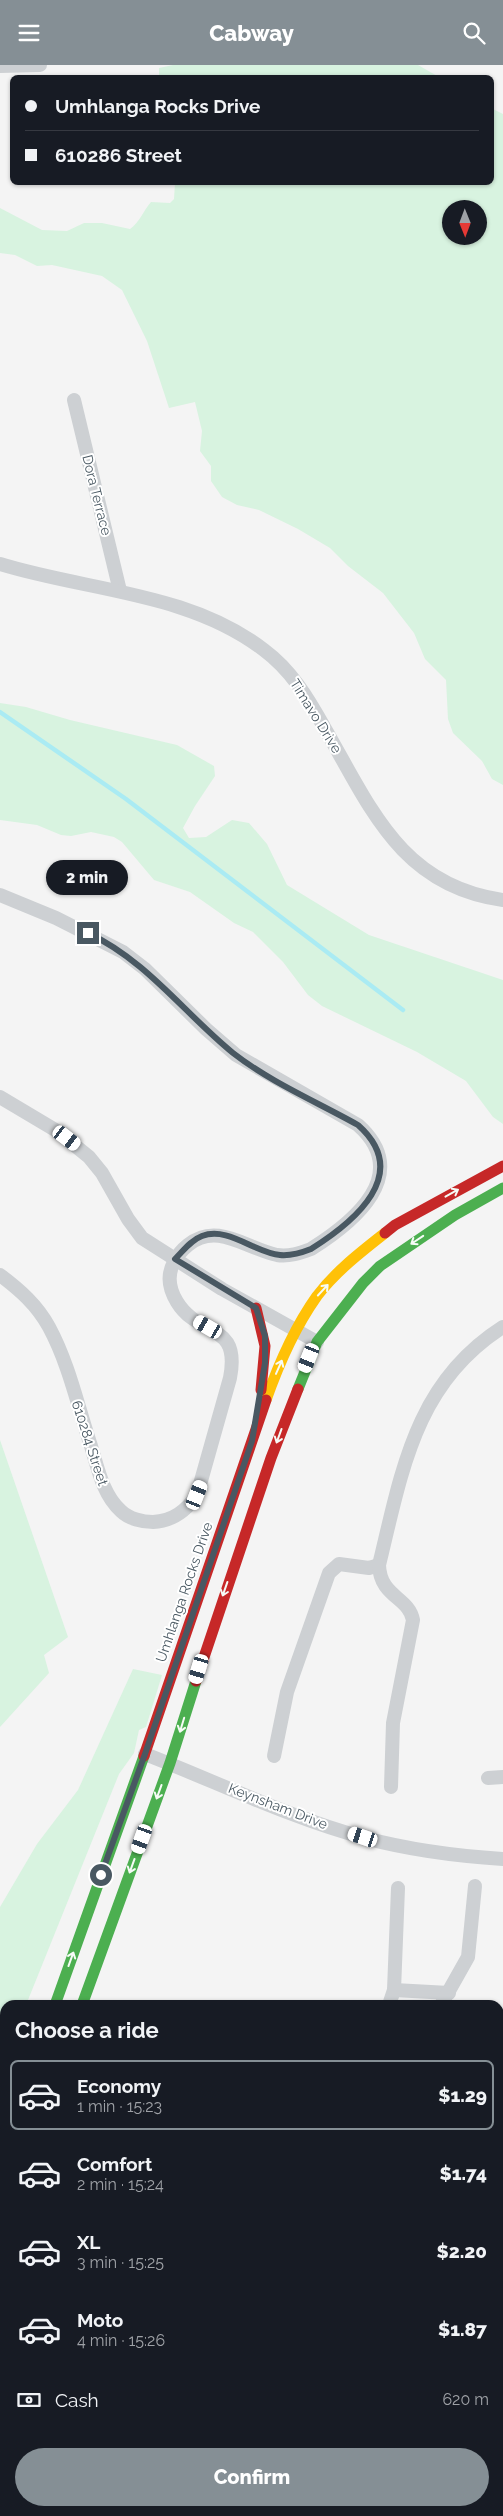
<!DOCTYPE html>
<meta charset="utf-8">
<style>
:root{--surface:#171b24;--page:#20242c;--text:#f1f3f6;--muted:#9ea1a6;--line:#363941;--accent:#858f95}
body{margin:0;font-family:Raleway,sans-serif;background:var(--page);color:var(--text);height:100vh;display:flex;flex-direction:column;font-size:19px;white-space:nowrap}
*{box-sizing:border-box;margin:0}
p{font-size:16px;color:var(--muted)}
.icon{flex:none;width:28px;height:28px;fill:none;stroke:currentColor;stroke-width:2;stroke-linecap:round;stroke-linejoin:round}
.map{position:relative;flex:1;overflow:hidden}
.panel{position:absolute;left:0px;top:1935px;width:504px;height:516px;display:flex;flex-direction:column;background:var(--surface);border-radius:15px 15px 0 0;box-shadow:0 1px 4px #0004}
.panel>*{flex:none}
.guide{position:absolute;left:10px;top:10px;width:484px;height:110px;border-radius:8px;box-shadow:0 1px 4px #0004;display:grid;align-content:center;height:110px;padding:0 15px;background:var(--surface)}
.needle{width:32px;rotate:179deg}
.controls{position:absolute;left:442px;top:135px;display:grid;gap:10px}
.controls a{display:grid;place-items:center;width:45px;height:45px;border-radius:50%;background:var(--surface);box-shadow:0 1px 4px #0004;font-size:25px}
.end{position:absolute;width:22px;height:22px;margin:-11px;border:6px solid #495862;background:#fff;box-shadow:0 0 0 2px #fff}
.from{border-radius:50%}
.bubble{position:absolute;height:35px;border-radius:18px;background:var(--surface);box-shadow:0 1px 4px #0004;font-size:16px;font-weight:800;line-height:35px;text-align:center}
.car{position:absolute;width:15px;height:30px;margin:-15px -8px;border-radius:6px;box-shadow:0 0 4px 1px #0007;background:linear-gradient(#fff 24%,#345 0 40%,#fff 0 76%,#345 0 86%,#fff 0)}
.guide b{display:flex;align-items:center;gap:18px;height:48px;font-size:19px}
.guide b+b{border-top:1px solid var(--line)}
.guide i{width:12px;height:12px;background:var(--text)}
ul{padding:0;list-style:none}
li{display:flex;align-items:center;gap:15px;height:70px;margin:0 10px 8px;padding:0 5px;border:2px solid transparent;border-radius:8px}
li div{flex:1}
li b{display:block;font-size:19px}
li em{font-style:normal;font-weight:800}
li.on{border-color:var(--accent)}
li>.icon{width:45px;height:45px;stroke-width:1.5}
h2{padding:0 15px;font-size:22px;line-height:60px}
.pay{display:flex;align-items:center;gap:12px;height:55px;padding:0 15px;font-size:19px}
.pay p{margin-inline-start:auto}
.button{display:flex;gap:10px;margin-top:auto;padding:10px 15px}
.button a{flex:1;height:58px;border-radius:30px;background:var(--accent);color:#fff;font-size:20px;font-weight:800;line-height:58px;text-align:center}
header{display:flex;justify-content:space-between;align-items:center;height:65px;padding:0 15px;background:var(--accent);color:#fff;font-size:22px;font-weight:800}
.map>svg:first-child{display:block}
.green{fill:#d8f3e0;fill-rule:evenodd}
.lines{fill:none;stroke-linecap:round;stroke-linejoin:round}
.stream{stroke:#aaebf3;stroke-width:4.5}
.street{stroke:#cdd0d3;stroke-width:14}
.fast{stroke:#4caf50;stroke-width:11}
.slow{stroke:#ffc107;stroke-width:11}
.jam{stroke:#c62828;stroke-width:11}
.oneway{stroke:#f6fbf6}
.route{stroke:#495862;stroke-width:6}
.labels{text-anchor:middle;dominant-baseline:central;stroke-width:4;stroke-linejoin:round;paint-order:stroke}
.street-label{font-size:14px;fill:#495862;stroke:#fff}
</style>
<header><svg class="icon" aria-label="menu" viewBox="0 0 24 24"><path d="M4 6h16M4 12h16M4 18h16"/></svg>Cabway<svg class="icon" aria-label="search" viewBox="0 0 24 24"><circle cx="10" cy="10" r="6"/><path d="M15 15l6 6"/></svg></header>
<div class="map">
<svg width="503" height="2451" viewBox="0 0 503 2451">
<rect width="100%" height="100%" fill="#f4f4f4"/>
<g class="green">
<path d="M173,0H418L439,12H159V3Z"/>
<path d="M491,43L503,49V720L492,714L482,696L453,668L448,654L446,615L425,594L414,568L383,528L348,501L330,483L298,464L259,445L237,440L222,432L211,416V401L200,386L202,366L195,337L169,343L147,276L122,225L102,211L52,200L37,201L15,190L0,188V143L42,165L67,166L84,158H102L130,164C140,157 143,146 151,137L170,138L174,134L175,118H491ZM451,144H479V171H451Z"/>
<path d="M0,638L26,642L70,655L177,680L214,701L215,711L195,741L183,763L189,773L206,772L232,755L249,758L267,779L287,820L369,870L503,915V1059L493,1052L466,1016L417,987L322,941L308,930L283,897L253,867L234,858L190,827L154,815L122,777L114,772L91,767L71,771L61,770L37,760L0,755Z"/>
<path d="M0,1375L68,1572L44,1590L49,1608L0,1662Z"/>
<path d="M133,1604L162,1610L146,1662L139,1665L134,1688L119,1709L26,1940H5V1962L0,1958V1842L37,1779L78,1725Z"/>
</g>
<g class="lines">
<path class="stream" d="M0,647L126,734L403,945"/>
<g class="street">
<path d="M0,1L40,0"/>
<path d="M74,335L120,526"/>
<path d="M0,499C87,526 189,527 264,585C291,605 308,633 324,662C370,741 400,821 503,835"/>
<path d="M0,830L56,853L123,887L145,904L206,964L236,990L358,1060C413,1109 354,1157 311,1184C300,1188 289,1192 277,1190C247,1184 217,1156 188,1180C183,1184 177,1191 174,1197C167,1210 169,1224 177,1237C199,1273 241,1256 230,1313L197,1430C186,1446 173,1456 153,1457C143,1457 129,1454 121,1446C103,1430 98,1404 91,1381C78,1342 69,1299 49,1262C37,1240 20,1225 0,1210"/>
<path d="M0,1032L57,1066L89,1092L102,1108L128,1154L142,1173L222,1224L317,1277"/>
<path d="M145,1689C217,1717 290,1753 365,1773C410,1785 456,1791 503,1794"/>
<path d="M274,1691L287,1627L329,1508L339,1499L369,1503L379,1500"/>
<path d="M488,1713L503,1712"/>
<path d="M391,1722L393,1658L413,1555C409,1532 380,1532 379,1500C402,1406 415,1318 503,1262"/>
<path d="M394,1925L449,1928"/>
<path d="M389,1940L394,1925L398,1823"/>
<path d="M441,1940L468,1892L475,1821"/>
<path d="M499,2073L503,2076"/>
<path d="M499,2124L503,2116"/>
<path d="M499,2229L503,2222"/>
<path d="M239,2446V2451"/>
<path d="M473,2446V2451"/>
<path d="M349,2451V2446"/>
</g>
<g class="fast">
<path d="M298,1324L317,1277L363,1218L380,1201L455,1150L503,1123"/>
<path d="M55,1940L144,1691"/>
<path d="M82,1940L170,1698L196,1616"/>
</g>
<path class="slow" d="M266,1335C279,1298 295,1262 317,1231C336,1206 361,1187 385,1168"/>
<g class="jam">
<path d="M385,1168L395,1160L503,1101"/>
<path d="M256,1243L265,1281L261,1325"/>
<path d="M196,1616L271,1393L298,1324"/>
<path d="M144,1691L266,1335"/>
<path d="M0,2064L5,2054"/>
<path d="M0,2117L5,2110"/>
</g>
</g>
<defs><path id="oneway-shaft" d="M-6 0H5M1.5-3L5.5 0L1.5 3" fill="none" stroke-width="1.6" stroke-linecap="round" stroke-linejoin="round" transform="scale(1.25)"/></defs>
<g class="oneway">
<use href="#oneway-shaft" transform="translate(452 1128) rotate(-29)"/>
<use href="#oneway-shaft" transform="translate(417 1175) rotate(146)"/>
<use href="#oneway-shaft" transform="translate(323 1225) rotate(-47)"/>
<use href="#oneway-shaft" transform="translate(279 1302) rotate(-66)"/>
<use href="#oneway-shaft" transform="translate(279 1371) rotate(110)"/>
<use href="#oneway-shaft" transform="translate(225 1524) rotate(109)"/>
<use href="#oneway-shaft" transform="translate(182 1660) rotate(107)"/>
<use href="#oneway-shaft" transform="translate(159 1727) rotate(110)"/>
<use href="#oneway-shaft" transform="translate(132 1801) rotate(110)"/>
<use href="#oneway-shaft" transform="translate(71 1894) rotate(-70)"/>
</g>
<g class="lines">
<path class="route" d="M88,868C147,896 183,947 233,988C270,1017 317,1037 358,1060C413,1109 354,1157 311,1184C301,1188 291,1191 280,1190C255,1188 228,1161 202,1171C191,1175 183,1186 175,1194L256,1243L265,1271V1298L252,1376L145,1689L101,1810"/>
</g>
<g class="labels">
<g class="street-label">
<text transform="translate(97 430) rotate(76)">Dora Terrace</text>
<text transform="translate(316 651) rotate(58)">Timavo Drive</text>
<text transform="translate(90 1378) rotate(72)">610284 Street</text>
<text transform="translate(184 1527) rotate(-71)">Umhlanga Rocks Drive</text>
<text transform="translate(278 1741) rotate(21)">Keynsham Drive</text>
</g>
</g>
</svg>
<div class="controls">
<a><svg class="needle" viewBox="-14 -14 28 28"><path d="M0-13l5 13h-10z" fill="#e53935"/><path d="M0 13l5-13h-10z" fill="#9ea1a6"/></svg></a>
</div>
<i class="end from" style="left:101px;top:1810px"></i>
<i class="end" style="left:88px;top:868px"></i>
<div class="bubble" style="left:46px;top:795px;width:82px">2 min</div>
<i class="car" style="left:67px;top:1073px;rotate:127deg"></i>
<i class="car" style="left:208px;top:1262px;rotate:300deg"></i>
<i class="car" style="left:309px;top:1293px;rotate:202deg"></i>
<i class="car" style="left:197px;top:1430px;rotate:22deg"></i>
<i class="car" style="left:199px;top:1604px;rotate:197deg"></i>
<i class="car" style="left:363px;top:1772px;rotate:288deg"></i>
<i class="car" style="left:142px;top:1774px;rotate:200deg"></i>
<div class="guide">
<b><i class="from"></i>Umhlanga Rocks Drive</b>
<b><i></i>610286 Street</b>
</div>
<section class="panel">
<h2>Choose a ride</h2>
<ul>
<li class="on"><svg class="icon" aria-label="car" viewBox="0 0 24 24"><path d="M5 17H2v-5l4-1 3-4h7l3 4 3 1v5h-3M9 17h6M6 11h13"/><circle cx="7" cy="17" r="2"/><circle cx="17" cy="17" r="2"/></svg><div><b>Economy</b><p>1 min · 15:23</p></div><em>$1.29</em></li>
<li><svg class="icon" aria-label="car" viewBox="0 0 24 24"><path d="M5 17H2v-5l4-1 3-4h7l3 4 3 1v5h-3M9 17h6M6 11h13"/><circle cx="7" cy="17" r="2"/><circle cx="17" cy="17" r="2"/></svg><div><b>Comfort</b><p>2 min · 15:24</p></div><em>$1.74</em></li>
<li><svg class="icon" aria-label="car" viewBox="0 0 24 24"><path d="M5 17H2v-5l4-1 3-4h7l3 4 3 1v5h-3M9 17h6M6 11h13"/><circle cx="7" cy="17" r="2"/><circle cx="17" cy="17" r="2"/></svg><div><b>XL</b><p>3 min · 15:25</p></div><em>$2.20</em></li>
<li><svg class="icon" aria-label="car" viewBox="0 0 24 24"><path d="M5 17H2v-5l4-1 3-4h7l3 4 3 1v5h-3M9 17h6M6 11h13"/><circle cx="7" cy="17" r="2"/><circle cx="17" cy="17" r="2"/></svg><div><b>Moto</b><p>4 min · 15:26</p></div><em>$1.87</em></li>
</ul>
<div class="pay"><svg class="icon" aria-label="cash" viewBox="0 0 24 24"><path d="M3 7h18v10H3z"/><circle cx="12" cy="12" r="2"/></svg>Cash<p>620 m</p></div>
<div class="button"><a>Confirm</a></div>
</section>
</div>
